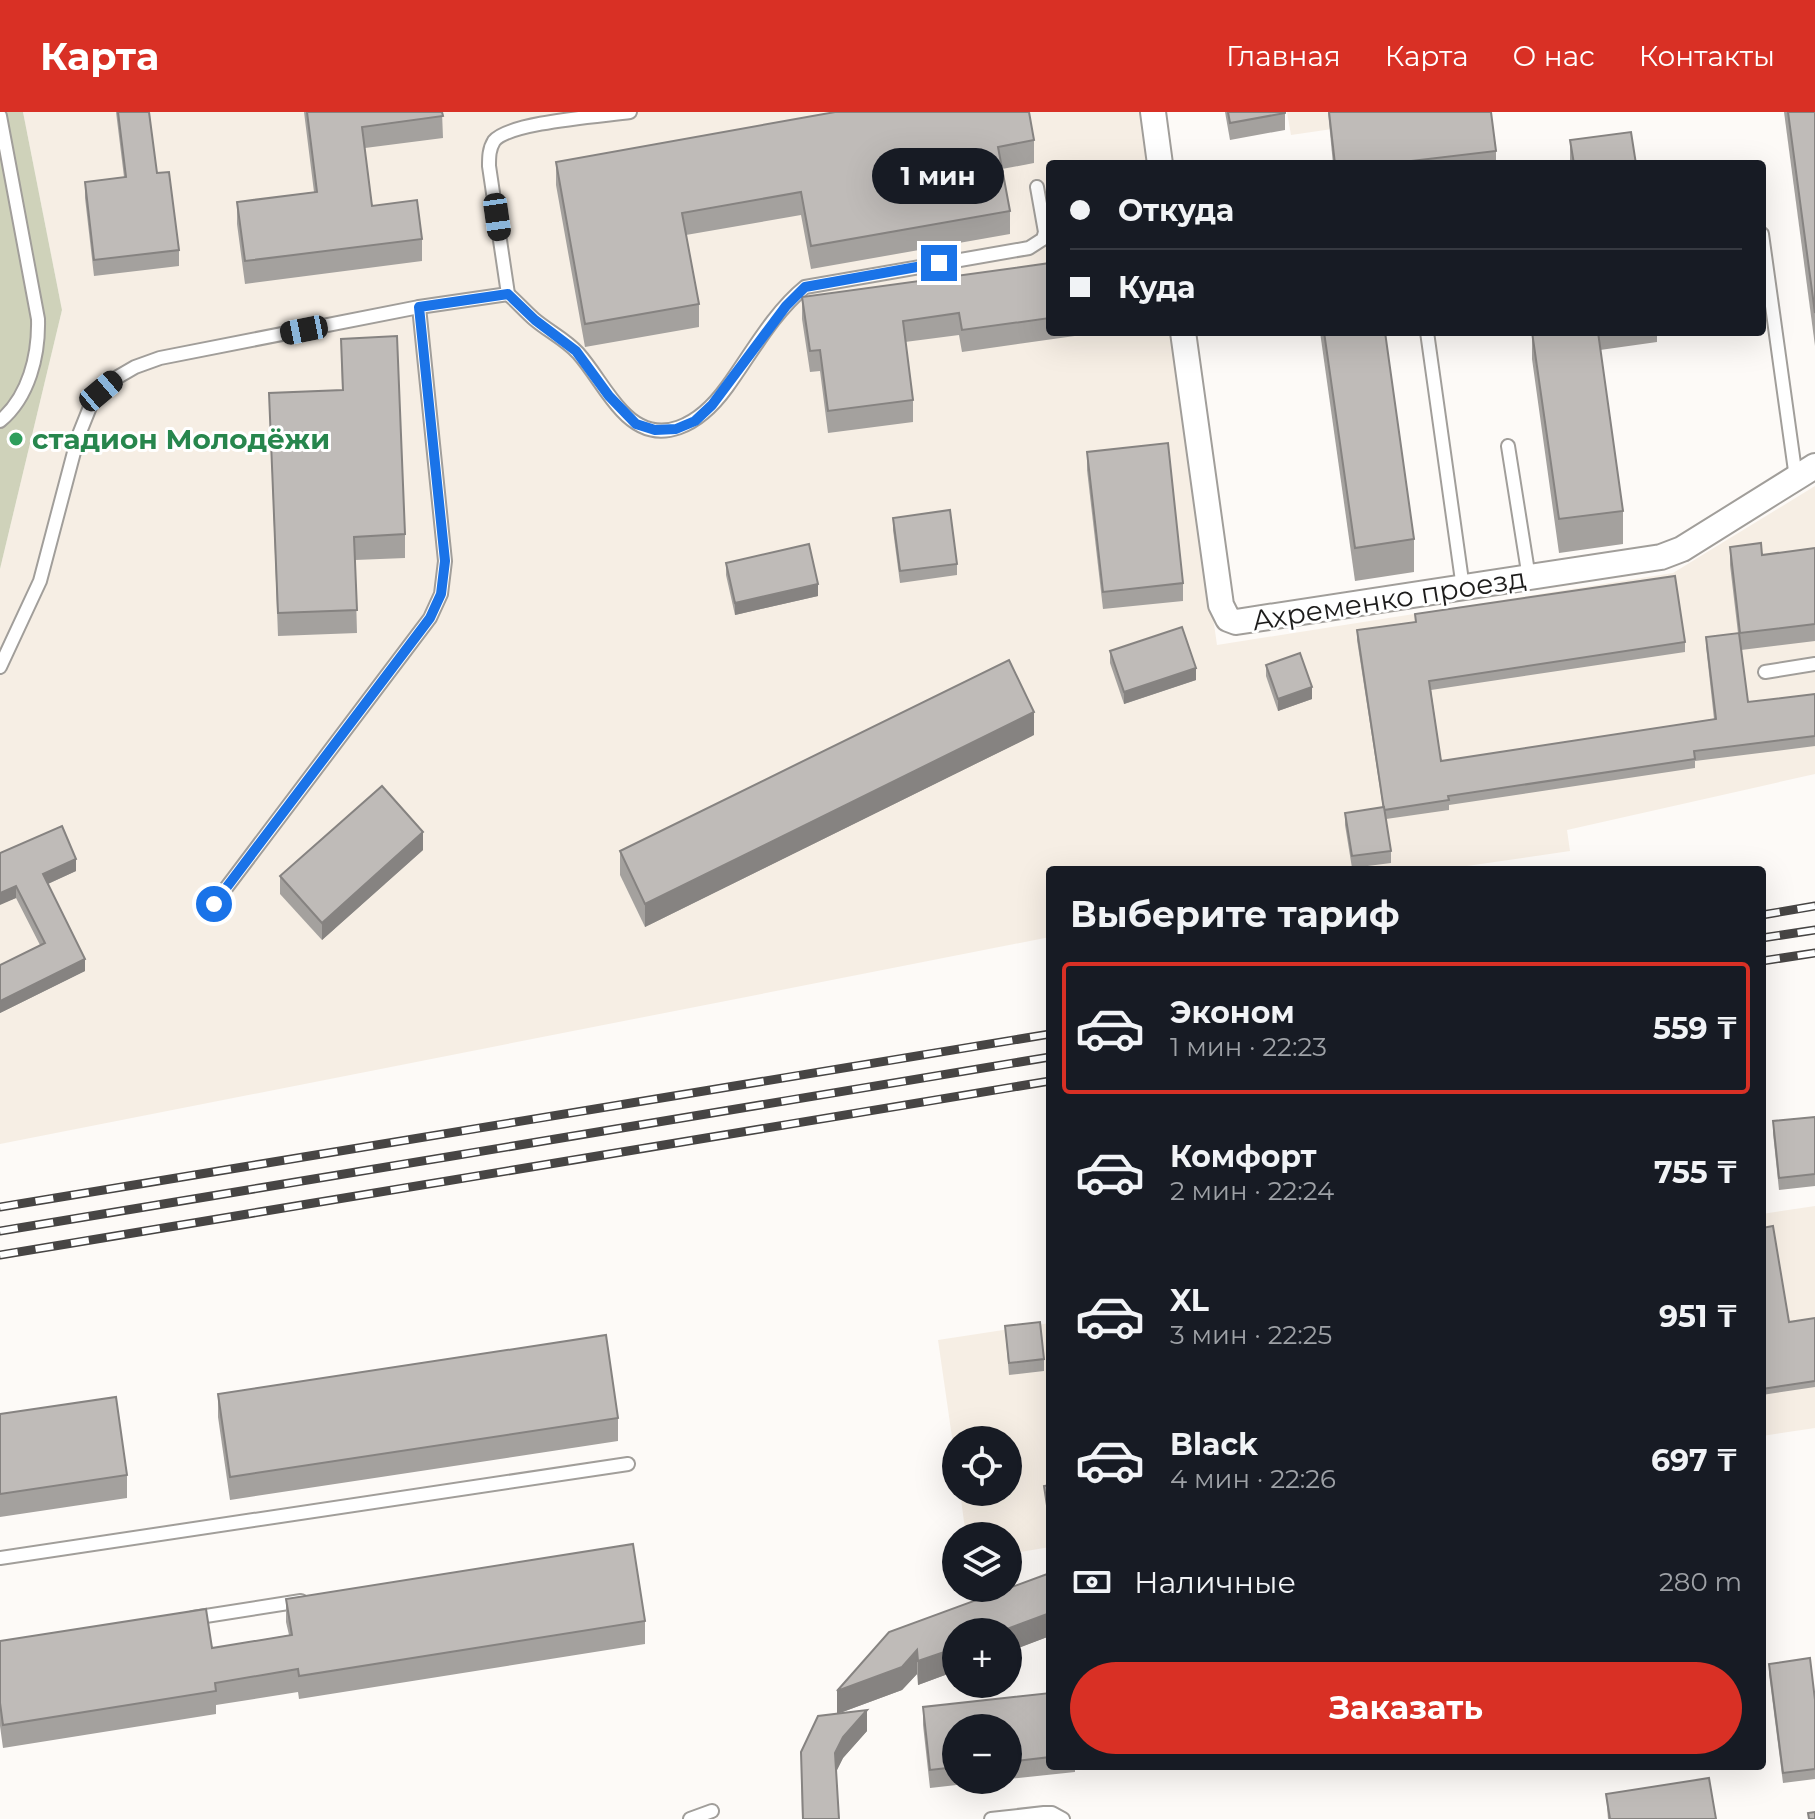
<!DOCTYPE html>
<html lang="ru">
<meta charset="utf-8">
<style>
:root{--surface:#171b24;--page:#20242c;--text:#f1f3f6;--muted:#9ea1a6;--line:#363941;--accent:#d93025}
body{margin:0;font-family:Montserrat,sans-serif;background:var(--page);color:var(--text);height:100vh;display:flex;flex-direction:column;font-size:30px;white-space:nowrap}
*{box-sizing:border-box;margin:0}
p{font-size:26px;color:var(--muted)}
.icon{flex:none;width:44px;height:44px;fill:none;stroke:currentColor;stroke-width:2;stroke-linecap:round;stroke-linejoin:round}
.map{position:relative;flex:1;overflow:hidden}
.side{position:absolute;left:1046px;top:754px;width:720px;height:904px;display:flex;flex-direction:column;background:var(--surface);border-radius:8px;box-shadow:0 8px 32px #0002}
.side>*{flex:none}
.guide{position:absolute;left:1046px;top:48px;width:720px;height:176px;border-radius:8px;box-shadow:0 8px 32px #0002;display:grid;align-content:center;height:176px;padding:0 24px;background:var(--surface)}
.fabs{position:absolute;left:942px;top:1314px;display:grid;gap:16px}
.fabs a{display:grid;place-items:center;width:80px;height:80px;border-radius:50%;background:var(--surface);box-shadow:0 8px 32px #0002;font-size:40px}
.end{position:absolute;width:36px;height:36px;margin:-18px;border:10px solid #1a73e8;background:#fff;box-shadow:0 0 0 4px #fff}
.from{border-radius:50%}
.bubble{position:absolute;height:56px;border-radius:28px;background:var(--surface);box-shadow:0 8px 32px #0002;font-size:26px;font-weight:700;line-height:56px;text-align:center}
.car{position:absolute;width:24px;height:48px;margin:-24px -12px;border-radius:10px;box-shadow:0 0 6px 2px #0007;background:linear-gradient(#222 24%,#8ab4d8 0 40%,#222 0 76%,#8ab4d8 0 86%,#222 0)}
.guide b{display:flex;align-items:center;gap:28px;height:76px;font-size:30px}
.guide b+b{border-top:2px solid var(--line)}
.guide i{width:20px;height:20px;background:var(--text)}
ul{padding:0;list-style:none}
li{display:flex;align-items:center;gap:24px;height:132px;margin:0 16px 12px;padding:0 8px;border:4px solid transparent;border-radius:8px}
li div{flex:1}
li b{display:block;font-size:30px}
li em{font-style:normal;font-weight:700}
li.on{border-color:var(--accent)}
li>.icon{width:72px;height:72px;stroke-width:1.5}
h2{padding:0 24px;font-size:36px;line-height:96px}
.pay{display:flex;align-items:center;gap:20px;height:88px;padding:0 24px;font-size:30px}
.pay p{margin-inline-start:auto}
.cta{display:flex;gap:16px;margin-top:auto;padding:16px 24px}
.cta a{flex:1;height:92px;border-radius:48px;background:var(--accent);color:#fff;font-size:32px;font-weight:700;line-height:92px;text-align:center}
header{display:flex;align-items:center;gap:48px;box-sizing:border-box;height:112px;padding:0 40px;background:var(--accent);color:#fff}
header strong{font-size:38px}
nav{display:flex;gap:44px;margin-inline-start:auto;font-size:28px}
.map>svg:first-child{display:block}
.built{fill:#f6eee4}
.green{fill:#cfd2ba}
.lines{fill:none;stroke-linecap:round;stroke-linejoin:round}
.service-casing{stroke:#a19e9a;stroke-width:16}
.minor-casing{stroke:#a19e9a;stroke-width:28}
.service{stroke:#fff;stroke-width:12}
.minor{stroke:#fff;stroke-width:24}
.rail-casing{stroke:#474544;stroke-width:9}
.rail{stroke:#fff;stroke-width:6;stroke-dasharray:18;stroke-linecap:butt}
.wall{fill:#a4a19e}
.shaded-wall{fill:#868381}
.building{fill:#bfbbb8;stroke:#868381;stroke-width:2}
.route{stroke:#1a73e8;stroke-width:10}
.leisure-dot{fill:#2e9e5b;stroke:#fff;stroke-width:3}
.labels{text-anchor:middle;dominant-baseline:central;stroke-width:6;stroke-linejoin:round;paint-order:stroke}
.leisure-label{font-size:28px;font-weight:bold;fill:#27864d;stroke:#fff;text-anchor:start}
.street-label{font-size:28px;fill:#1d1c1b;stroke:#fff}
</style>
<header>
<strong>Карта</strong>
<nav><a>Главная</a><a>Карта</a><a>О нас</a><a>Контакты</a></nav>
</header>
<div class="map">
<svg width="1815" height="1707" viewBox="0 0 1815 1707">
<rect width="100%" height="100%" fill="#fdfaf7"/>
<g class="built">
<path d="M23,0H1142L1150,52H1050V220H1173L1217,533L1673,461L1815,374V662L1567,718L1570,739L1439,758H1050V825L0,1032V457L62,198Z"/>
<path d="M1287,0H1449L1291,23Z"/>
<path d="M1815,1094V1316L1762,1324V1102Z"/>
<path d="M1050,1211V1435L1008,1442V1424H966L960,1380H1008V1328H956V1353L938,1228Z"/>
</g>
<path class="green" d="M0,0H23L62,198L0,457Z"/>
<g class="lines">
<g class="service-casing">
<g id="service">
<path d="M0,4L38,207C39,243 29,285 0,309"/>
<path d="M1762,122L1796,366"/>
<path d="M508,182C517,190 525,199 534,207C548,219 565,227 578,241C594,259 605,281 622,299C659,339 701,311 727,275C751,242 773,201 805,175L1029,136L1043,127L1045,120L1037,75"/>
<path d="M1427,220L1463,476"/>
<path d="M1508,334L1529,466"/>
<path d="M0,555L40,469L78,325L90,295L101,279L116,266L135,255L160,246L419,195L508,182L489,54C489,45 489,37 494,29C509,10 603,4 630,0"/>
<path d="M1765,560L1815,552"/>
<path d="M214,792L430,506L441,482L445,449L419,195"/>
<path d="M0,1446L628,1352"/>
<path d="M193,1506L301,1489"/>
<path d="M690,1707L712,1699"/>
<path d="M991,1707L1044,1701H1052L1063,1707"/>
</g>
</g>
<g class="minor-casing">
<g id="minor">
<path d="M1153,0L1160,52"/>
<path d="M1183,220L1221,493L1228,507L1236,510L1661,445L1682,437L1815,354"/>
</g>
</g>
<use href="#service" class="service"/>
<use href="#minor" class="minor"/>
<g class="rail-casing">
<g id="rail">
<path d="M1762,803L1815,794"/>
<path d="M1762,826L1815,818"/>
<path d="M1762,849L1815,841"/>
<path d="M0,1095L1050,922"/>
<path d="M0,1119L1050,945"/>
<path d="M0,1143L1050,969"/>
</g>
</g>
<use href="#rail" class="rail"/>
</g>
<g class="wall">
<path d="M116,0H149L157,61L179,138V154L94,164L85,86V70L124,65Z"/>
<path d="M304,0H442L443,26L365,36L372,94L422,127V149L245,172L237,112V90L314,80Z"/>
<path d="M1225,0H1285V18L1230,28Z"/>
<path d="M1328,0H1491L1496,39V52H1333Z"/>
<path d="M1784,0H1815V234Z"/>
<path d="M1034,28V51L1002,57L1010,99V122L811,157L801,103L686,123L699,192V215L585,235L556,73V50Z"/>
<path d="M1570,28L1636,52H1570Z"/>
<path d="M1050,151V220H1103L962,240L959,223L905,230L913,288V310L828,321L820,259L810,260L802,207V185Z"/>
<path d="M1320,220H1385L1414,427V460L1355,469Z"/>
<path d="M1532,220H1657V230L1600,238L1623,399V432L1559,441L1532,247Z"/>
<path d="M341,227L405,422V446L355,448L357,521L278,524L269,281L342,278Z"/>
<path d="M1087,340L1183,471V489L1103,497L1087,358Z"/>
<path d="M893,406L957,452V463L900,471L893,418Z"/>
<path d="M1730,435L1762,443L1815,436V529L1741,538L1748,590L1815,582V634L1695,649V656L1449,693V698L1386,707L1391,739V751L1352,756L1345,713V701L1383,696L1357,528V518L1415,510V502L1685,530V540L1431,578L1441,649L1714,607L1706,534V525L1738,521L1730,453Z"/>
<path d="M726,451L818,484L735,503L726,463Z"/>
<path d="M1110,539L1196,568L1124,592L1110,551Z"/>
<path d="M1266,553L1312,587L1278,599L1266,564Z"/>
<path d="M1034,623L645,815L620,763V739Z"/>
<path d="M423,738L322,828L280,782V764Z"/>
<path d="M0,741L76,759L48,772L85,859L0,901V853L40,833L16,786L0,792Z"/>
<path d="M1815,1005V1074L1779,1078L1773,1021V1009Z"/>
<path d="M1762,1116L1789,1210L1815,1206V1275L1762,1283Z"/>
<path d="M1005,1214L1044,1247V1259L1009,1263Z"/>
<path d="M218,1282L618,1306V1329L230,1388L218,1305Z"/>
<path d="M0,1302L127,1363V1386L0,1405Z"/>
<path d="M1050,1461V1524L918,1573L917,1562L902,1578L840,1601L867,1619L843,1646L836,1660L839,1707H802L801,1640L837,1601V1579Z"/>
<path d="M286,1487L645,1509V1532L299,1587L298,1580L216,1593V1602L3,1636L0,1614V1529L212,1536L289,1523L286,1510Z"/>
<path d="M1769,1552L1815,1588V1667L1783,1671L1769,1562Z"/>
<path d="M1050,1581V1654H1075V1660L1008,1667V1616H956V1668H1001L930,1676L923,1613V1595Z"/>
<path d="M1606,1682L1716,1707H1608Z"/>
</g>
<g class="shaded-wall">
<path d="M818,472V484L735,503V491Z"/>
<path d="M1196,556V568L1124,592V580Z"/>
<path d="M1312,575V587L1278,599V587Z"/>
<path d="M1034,600V623L645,815V792Z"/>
<path d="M423,720V738L322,828V811Z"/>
<path d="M76,747V759L43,774V762Z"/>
<path d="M16,774V786L0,793V781Z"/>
<path d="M85,847V859L0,901V889Z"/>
<path d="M1050,1501V1524L1008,1540V1520H999Z"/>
<path d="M956,1536V1559L918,1573V1549Z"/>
<path d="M917,1538V1562L902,1578L837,1602V1579Z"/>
<path d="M867,1598V1619L843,1646L835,1662V1641L843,1625Z"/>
</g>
<g class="building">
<path d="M118,0H149L157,61L169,60L179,138L94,148L85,70L126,65Z"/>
<path d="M307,0H442L443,4L362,15L372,94L417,88L422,127L245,149L237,90L317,80Z"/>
<path d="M835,0H1029L1034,28L998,35L1010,99L811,134L801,80L682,101L699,192L585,212L556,50Z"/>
<path d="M1228,0H1285V1L1230,11Z"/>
<path d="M1329,0H1491L1496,39L1386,52H1335Z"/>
<path d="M1788,0H1815V201Z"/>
<path d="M1631,20L1636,52H1574L1570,28Z"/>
<path d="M1050,151V206L962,218L959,201L903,209L913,288L828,299L820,238L810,239L802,185Z"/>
<path d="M1324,220H1385L1414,427L1355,436Z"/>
<path d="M1532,220H1598L1623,399L1559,407Z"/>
<path d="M397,224L405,422L354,425L357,498L278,501L269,281L343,278L341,227Z"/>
<path d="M1168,331L1183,471L1103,480L1087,340Z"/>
<path d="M950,398L957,452L900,459L893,406Z"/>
<path d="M1761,431L1762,443L1815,436V512L1740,521L1730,435Z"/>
<path d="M809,432L818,472L735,491L726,451Z"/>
<path d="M1675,464L1685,530L1429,569L1441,649L1716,607L1706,525L1739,521L1748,590L1815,582V624L1694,639L1695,647L1448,684L1449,688L1384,698L1357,518L1416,510L1415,502Z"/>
<path d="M1182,515L1196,556L1124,580L1110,539Z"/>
<path d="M1300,541L1312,575L1278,587L1266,553Z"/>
<path d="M1009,548L1034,600L645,792L620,739Z"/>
<path d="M382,674L423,720L322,811L280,764Z"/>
<path d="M1384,695L1391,739L1352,744L1345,701Z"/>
<path d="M62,714L76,747L43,762L85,847L0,889V853L45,831L16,774L0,781V741Z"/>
<path d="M1815,1005V1062L1779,1066L1773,1009Z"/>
<path d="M1773,1114L1789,1210L1815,1206V1269L1762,1277V1116Z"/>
<path d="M1040,1210L1044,1247L1009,1251L1005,1214Z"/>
<path d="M606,1223L618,1306L230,1365L218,1282Z"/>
<path d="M116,1285L127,1363L0,1382V1302Z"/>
<path d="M1050,1373V1413L1044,1374Z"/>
<path d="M633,1432L645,1509L299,1564L298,1557L215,1571L216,1579L3,1613L0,1591V1529L206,1497L212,1536L292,1523L286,1487Z"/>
<path d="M1050,1461V1501L999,1520H956V1536L918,1549L917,1538L902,1555L837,1579L889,1520Z"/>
<path d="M1810,1546L1815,1588V1657L1783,1661L1769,1552Z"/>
<path d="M1050,1581V1645L1008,1650V1616H956V1655L930,1658L923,1595Z"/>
<path d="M867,1598L843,1625L835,1641L839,1707H803L801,1640L818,1604Z"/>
<path d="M1709,1666L1716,1707H1610L1606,1682Z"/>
<path d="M1815,1700V1707H1809L1808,1701Z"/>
</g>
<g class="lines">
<path class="route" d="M214,792L430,506L441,482L445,449L419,195L508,182L535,208L576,239L609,284L636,312L655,318L676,317L695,309L712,293L786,194L805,175L939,151"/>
</g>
<circle class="leisure-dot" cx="16" cy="327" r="8"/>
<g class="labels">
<g class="leisure-label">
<text x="32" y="327">стадион Молодёжи</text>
</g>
<g class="street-label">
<text transform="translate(1389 487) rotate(-9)">Ахременко проезд</text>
</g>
</g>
</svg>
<div class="fabs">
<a><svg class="icon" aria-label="locate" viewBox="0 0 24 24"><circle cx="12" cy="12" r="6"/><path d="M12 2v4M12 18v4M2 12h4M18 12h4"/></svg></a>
<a><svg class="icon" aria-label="layers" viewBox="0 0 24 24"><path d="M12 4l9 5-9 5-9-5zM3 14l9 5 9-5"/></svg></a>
<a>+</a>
<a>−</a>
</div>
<i class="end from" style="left:214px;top:792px"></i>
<i class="end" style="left:939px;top:151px"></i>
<div class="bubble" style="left:872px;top:36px;width:132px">1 мин</div>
<i class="car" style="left:497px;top:105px;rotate:172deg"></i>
<i class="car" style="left:304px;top:218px;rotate:259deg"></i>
<i class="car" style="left:101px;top:279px;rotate:50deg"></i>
<div class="guide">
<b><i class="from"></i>Откуда</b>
<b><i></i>Куда</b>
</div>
<section class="side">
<h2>Выберите тариф</h2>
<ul>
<li class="on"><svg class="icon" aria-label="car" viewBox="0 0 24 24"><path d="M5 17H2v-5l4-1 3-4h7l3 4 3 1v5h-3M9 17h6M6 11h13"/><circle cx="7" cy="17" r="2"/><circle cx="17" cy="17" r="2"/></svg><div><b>Эконом</b><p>1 мин · 22:23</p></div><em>559 ₸</em></li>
<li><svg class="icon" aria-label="car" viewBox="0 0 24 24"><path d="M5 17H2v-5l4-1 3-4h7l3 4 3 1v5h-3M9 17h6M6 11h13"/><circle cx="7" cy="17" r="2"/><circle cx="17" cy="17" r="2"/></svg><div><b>Комфорт</b><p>2 мин · 22:24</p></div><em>755 ₸</em></li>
<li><svg class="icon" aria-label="car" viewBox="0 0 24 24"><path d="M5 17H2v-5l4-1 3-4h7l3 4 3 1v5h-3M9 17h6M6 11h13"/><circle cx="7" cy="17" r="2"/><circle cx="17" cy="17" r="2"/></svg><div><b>XL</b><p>3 мин · 22:25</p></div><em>951 ₸</em></li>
<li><svg class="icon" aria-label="car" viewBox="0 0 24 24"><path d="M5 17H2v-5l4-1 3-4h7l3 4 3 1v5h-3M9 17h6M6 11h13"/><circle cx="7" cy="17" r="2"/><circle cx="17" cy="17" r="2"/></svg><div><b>Black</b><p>4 мин · 22:26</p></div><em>697 ₸</em></li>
</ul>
<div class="pay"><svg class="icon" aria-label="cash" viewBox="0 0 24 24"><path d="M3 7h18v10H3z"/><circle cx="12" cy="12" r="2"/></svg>Наличные<p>280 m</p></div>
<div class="cta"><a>Заказать</a></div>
</section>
</div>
